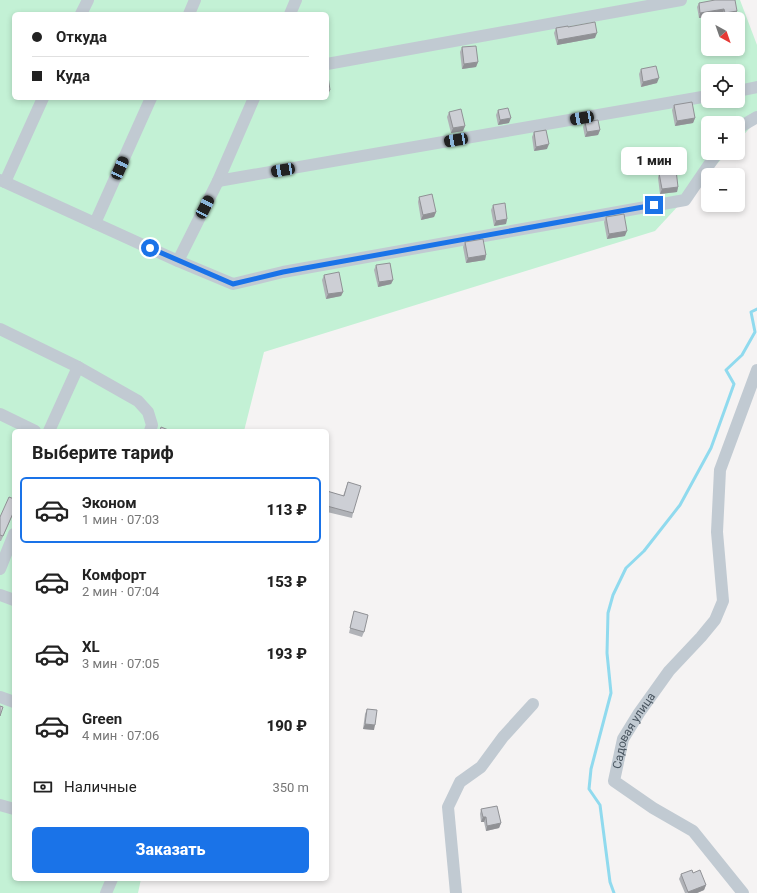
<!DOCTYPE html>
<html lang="ru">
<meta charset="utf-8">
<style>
:root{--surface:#fff;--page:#f6f6f6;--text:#222;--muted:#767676;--line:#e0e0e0;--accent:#1a73e8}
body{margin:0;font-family:Roboto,sans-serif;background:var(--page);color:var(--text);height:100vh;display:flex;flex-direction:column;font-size:15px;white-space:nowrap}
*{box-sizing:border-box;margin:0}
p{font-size:13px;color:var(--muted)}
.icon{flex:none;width:22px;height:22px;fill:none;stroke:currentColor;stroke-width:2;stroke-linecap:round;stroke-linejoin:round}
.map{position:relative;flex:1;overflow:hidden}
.drawer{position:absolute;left:12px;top:429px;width:317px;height:452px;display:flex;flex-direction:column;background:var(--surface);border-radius:6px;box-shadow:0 2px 6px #0003}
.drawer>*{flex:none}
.top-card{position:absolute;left:12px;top:12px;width:317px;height:88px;border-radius:6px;box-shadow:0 2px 6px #0003;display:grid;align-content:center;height:88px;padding:0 20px;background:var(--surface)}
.needle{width:26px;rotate:140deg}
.buttons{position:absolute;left:701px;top:12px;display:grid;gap:8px}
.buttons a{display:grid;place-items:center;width:44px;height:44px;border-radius:6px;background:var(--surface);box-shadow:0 2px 6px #0003;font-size:20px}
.end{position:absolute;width:18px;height:18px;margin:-9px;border:5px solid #1a73e8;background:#fff;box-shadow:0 0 0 2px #fff}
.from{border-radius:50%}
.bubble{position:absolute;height:28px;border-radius:6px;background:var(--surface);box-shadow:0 2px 6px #0003;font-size:13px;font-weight:800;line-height:28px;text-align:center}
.car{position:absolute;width:12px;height:24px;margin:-12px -6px;border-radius:5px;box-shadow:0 0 3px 1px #0007;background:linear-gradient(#222 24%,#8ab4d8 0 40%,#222 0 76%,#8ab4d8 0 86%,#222 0)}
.top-card b{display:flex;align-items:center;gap:14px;height:38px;font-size:15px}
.top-card b+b{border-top:1px solid var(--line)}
.top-card i{width:10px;height:10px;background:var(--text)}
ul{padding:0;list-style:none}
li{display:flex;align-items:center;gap:12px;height:66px;margin:0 8px 6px;padding:0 12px;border:2px solid transparent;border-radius:6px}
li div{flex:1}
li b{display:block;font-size:15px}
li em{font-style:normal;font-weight:800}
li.current{border-color:var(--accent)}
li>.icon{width:36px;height:36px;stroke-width:1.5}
h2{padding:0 20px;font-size:18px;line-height:48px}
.pay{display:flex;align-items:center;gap:10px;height:44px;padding:0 20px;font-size:15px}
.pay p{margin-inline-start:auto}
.cta{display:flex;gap:8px;margin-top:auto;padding:8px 20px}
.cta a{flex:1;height:46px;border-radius:6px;background:var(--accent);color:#fff;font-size:16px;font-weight:800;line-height:46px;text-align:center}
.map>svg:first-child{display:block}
.green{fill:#c3f1d5;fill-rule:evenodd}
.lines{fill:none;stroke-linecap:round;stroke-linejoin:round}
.stream{stroke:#90daee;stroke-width:3}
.street{stroke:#c1cad2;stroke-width:12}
.wall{fill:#b0b2b7}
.shaded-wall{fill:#909195}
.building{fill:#cdcfd5;stroke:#909195}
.route{stroke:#1a73e8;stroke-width:5}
.labels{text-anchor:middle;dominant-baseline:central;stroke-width:3;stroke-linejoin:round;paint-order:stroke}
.street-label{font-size:12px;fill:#4a5661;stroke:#fff}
</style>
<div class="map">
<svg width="757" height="893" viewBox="0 0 757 893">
<rect width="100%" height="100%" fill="#f5f3f3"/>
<path class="green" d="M0,0H740L757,45V120L738,141V123H708V153H727L655,231L264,352L244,431H14V879H141L138,893H0ZM14,14H327V98H14ZM708,19H738V49H708ZM708,71H738V101H708Z"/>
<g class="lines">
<path class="stream" d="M614,893L610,882L600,805L589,789L591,769L611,693L607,653L608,613L613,595L626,568L644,551L680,505L711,448L734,384L726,370L742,355L755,332L751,312L757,309"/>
<g class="street">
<path d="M81,14L88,0"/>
<path d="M189,14L195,0"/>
<path d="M290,14L296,0"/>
<path d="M327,64L681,0"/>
<path d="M738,91L757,87"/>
<path d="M254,98L218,181L708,96"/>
<path d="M738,128L757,117"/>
<path d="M0,180L178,261L233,284L283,272L685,200L717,153"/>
<path d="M5,182L43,98"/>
<path d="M95,223L151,98"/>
<path d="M178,261L218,181"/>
<path d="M0,329L78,367L138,401L148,412L152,425L150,431"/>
<path d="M0,414L35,431"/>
<path d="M49,431L78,367"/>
<path d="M0,569L14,534"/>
<path d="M0,595L14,600"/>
<path d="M0,697L14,702"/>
<path d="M0,805L14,809"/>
<path d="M106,893L112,879"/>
<path d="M456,893L448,807L460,782L481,767L503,737L533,704"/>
<path id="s1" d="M743,893L693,831L653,808L614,781L623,739L639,713L669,671L701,637L715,620L723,601L717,532L720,470L757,370"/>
</g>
</g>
<g class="wall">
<path d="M699,3L737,11L735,16L723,18V14L699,18L697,7Z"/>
<path d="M568,27L595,38L557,45L554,33L556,28Z"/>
<path d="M462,47L478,62L476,67L462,69L460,52Z"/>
<path d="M641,69L657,83L641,87L639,74Z"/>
<path d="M674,105L695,118L693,123L675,126L672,110Z"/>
<path d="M498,110L509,123L498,125L496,115Z"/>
<path d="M449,112L465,126L463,131L451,133L447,117Z"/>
<path d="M585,122L600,130L598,135L585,137L583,127Z"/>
<path d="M534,132L547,149L534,151L532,137Z"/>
<path d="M659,173L678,187L677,192L660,194L658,178Z"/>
<path d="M419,197L436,212L434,217L421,220L418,202Z"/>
<path d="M493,205L507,219L506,224L494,226L491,210Z"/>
<path d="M606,217L625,236L607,239L604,222Z"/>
<path d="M465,242L486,255L485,260L466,263L463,247Z"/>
<path d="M376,265L393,280L391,284L378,287L374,270Z"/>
<path d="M324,275L343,292L341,296L326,299L322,280Z"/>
<path d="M348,482L353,513L352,518L327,512V491L343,496Z"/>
<path d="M14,499V512L1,541H0V517Z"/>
<path d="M354,611L364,632L362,637L349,633Z"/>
<path d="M367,709L374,730L363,729L365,714Z"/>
<path d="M481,809L501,823L499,828L486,831L484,822H481L480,814Z"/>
<path d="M693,873L706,885L704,890L697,893H685L679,879L681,874Z"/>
</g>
<g class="shaded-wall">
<path d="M724,9L723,14L699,18L700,13Z"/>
<path d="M737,11L735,16L723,18L725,13Z"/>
<path d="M597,33L595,38L557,45L558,40Z"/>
<path d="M478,62L476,67L462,69L464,64Z"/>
<path d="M659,78L657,83L641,87L643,82Z"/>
<path d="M330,90L328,95H327V91Z"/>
<path d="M511,118L509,123L498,125L500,120Z"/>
<path d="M695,118L693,123L675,126L677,121Z"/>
<path d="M465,126L463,131L451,133L453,128Z"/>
<path d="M600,130L598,135L585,137L587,132Z"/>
<path d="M549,144L547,149L534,151L536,147Z"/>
<path d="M678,187L677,192L660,194L662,189Z"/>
<path d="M436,212L434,217L421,220L423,215Z"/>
<path d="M507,219L506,224L494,226L496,221Z"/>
<path d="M627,231L625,236L607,239L609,234Z"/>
<path d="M486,255L485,260L466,263L468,258Z"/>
<path d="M393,280L391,284L378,287L379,282Z"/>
<path d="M343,292L341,296L326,299L328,294Z"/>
<path d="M365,724L375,725L374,730L363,729Z"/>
<path d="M483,817H486L484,822H481Z"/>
<path d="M501,823L499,828L486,831L487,826Z"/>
<path d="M706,885L704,890L697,893H688V892Z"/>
</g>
<g class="building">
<path d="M715,0H735L737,11L725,13L724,9L700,13L699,3Z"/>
<path d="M595,22L597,33L558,40L556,28L568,26V27Z"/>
<path d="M476,46L478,62L464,64L462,47Z"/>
<path d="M656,66L659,78L643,82L641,69Z"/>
<path d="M327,76H328L330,90L327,91Z"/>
<path d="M692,102L695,118L677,121L674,105Z"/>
<path d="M508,108L511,118L500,120L498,110Z"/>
<path d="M461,109L465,126L453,128L449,112Z"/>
<path d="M598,120L600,130L587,132L585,122Z"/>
<path d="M546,130L549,144L536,147L534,132Z"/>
<path d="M676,170L678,187L662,189L659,173Z"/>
<path d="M432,194L436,212L423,215L419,197Z"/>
<path d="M505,203L507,219L496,221L493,205Z"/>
<path d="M624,214L627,231L609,234L606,217Z"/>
<path d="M483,239L486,255L468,258L465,242Z"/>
<path d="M390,263L393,280L379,282L376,265Z"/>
<path d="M339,272L343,292L328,294L324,275Z"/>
<path d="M161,427L171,431H160Z"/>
<path d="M348,482L361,486L353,513L327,506V491L344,496Z"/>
<path d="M9,497L14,499V511L3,536L0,535V517Z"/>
<path d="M354,611L368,615L364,632L350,628Z"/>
<path d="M0,706L3,707L0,716Z"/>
<path d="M367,709L377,710L375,725L365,724Z"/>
<path d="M497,806L501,823L487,826L486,817H483L481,809Z"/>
<path d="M692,870L693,873L700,870L706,885L688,892L681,874Z"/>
</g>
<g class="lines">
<path class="route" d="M150,248L233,284L283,272L654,205"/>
</g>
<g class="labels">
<g class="street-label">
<text stroke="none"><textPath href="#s1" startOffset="228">Садовая улица</textPath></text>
</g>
</g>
</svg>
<div class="buttons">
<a><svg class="needle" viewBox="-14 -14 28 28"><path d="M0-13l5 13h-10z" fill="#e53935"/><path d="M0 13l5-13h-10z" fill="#767676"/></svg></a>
<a><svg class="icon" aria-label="locate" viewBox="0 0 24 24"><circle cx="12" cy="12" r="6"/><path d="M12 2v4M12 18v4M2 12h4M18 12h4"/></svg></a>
<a>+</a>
<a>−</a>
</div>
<i class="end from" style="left:150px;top:248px"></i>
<i class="end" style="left:654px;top:205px"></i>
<div class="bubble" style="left:621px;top:147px;width:66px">1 мин</div>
<i class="car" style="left:582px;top:118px;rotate:260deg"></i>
<i class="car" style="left:456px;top:140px;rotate:260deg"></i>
<i class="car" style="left:120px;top:168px;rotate:24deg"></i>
<i class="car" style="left:283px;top:170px;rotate:260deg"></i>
<i class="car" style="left:205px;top:207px;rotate:27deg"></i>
<div class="top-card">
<b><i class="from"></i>Откуда</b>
<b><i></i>Куда</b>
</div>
<section class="drawer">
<h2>Выберите тариф</h2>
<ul>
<li class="current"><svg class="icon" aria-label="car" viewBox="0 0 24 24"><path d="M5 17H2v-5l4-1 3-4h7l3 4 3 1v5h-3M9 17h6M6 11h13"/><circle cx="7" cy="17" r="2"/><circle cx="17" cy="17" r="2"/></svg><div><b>Эконом</b><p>1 мин · 07:03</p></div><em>113 ₽</em></li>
<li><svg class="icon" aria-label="car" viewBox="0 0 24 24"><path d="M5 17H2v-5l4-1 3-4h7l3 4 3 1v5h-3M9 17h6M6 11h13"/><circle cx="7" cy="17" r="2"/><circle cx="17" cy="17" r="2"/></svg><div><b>Комфорт</b><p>2 мин · 07:04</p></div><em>153 ₽</em></li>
<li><svg class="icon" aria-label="car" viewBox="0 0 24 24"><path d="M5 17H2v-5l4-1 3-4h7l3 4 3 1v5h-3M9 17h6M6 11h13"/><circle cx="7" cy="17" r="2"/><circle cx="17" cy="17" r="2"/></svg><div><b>XL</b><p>3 мин · 07:05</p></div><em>193 ₽</em></li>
<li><svg class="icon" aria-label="car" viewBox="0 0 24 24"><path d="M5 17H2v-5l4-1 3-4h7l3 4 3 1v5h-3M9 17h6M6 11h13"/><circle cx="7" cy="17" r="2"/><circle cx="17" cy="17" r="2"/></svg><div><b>Green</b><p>4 мин · 07:06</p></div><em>190 ₽</em></li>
</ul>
<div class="pay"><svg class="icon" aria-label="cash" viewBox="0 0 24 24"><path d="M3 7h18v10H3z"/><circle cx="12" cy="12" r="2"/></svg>Наличные<p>350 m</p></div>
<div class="cta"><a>Заказать</a></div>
</section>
</div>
